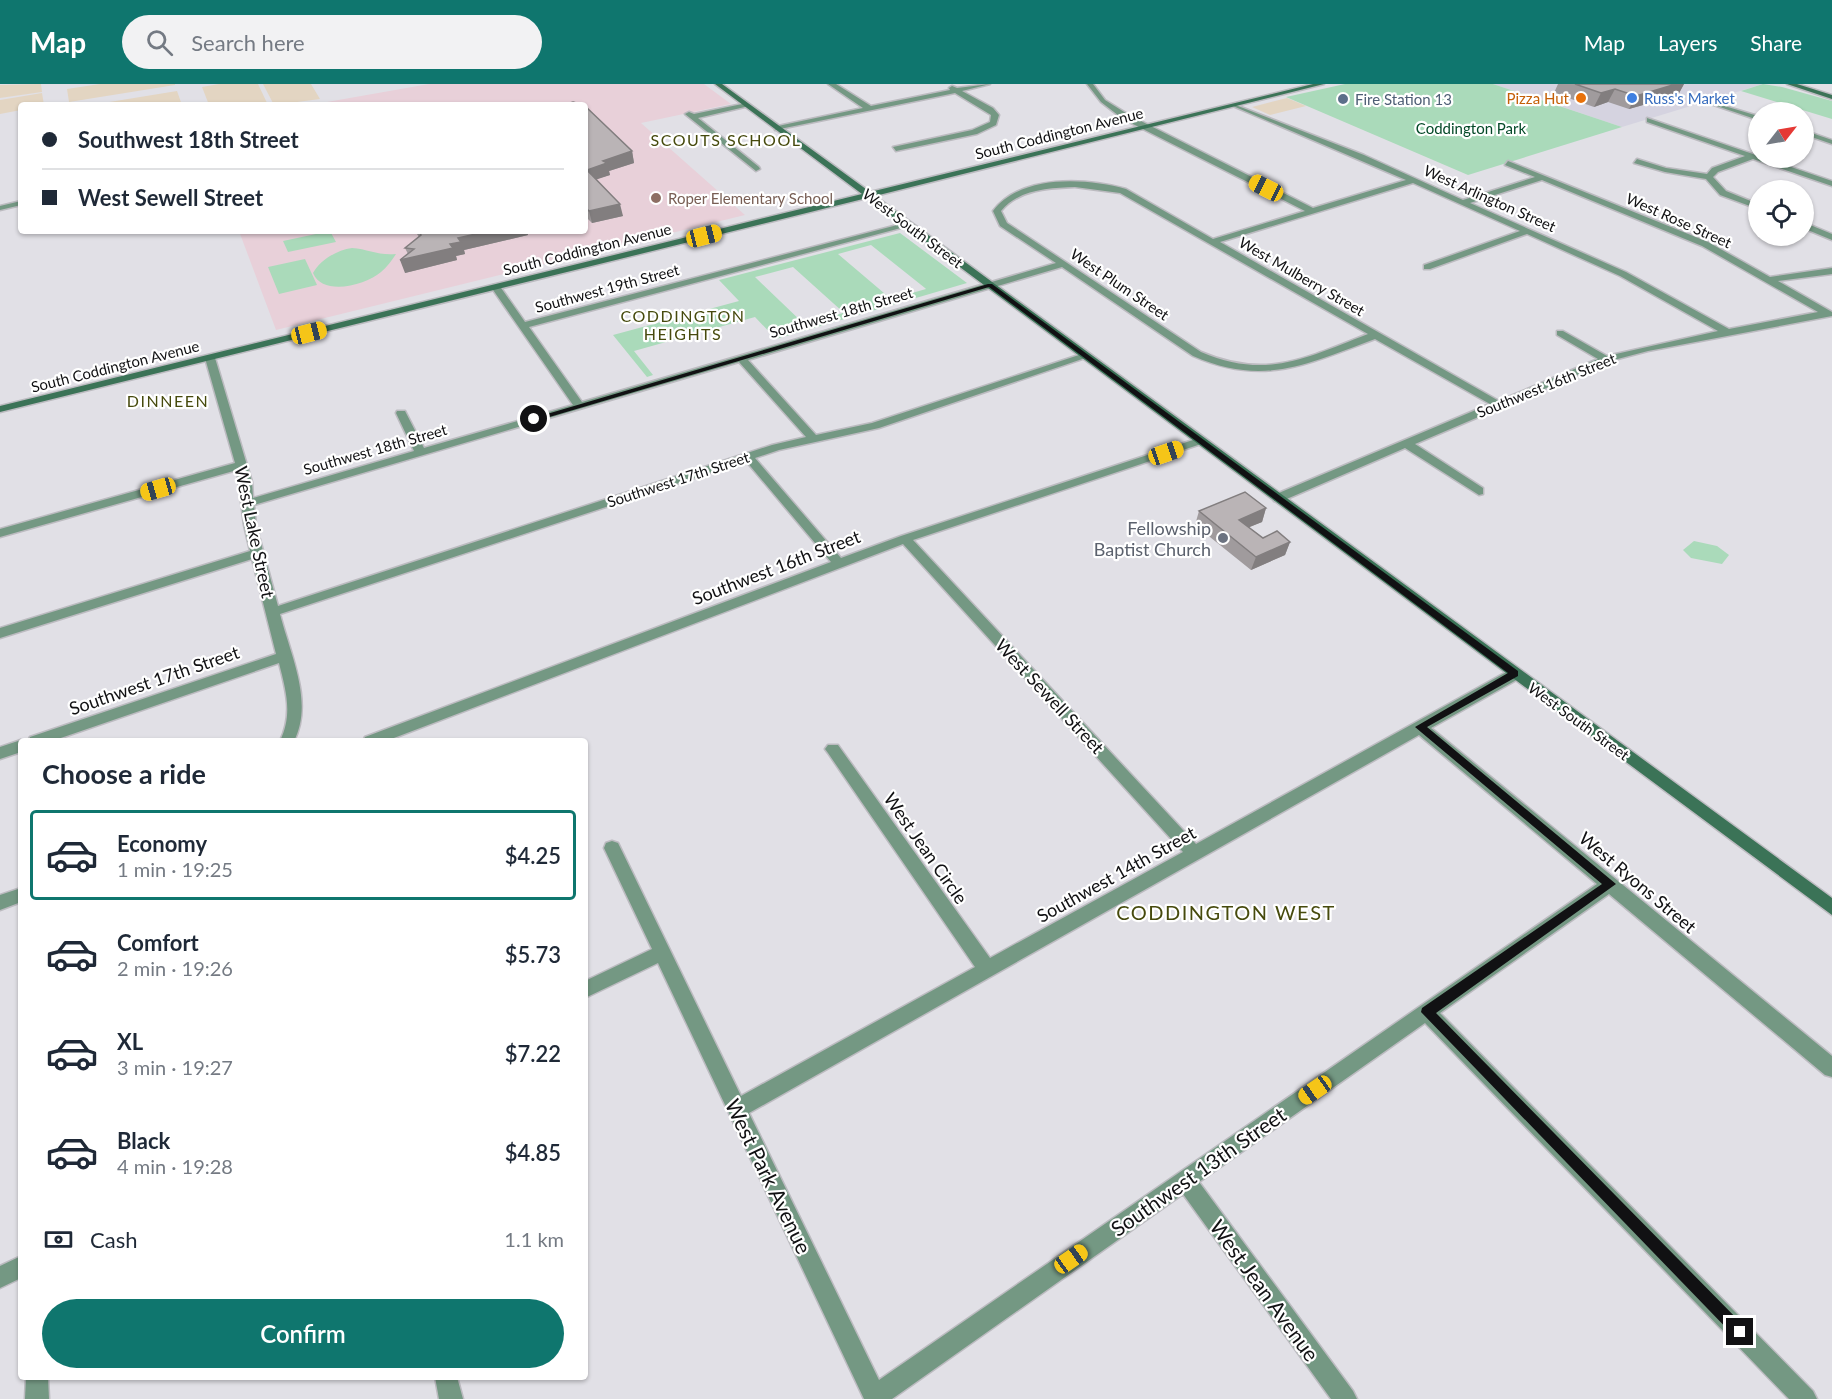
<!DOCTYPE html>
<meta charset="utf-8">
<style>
:root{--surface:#fff;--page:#f2f2f3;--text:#1f2937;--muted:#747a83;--line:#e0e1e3;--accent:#0f766e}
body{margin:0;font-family:Lato,sans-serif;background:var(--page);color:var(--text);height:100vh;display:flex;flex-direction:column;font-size:22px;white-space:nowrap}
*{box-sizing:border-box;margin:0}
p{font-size:20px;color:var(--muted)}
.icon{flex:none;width:33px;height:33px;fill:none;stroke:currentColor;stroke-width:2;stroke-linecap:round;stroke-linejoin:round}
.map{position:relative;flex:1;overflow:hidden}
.side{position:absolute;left:18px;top:654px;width:570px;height:642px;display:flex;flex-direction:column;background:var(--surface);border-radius:6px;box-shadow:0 2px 4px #0004}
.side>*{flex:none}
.guide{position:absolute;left:18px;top:18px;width:570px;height:132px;border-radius:6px;box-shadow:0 2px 4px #0004;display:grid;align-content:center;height:132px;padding:0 24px;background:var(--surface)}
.needle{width:39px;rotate:59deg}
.tools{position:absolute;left:1748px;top:18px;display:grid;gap:12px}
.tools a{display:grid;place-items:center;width:66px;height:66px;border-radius:50%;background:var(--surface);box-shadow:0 2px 4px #0004;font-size:30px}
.end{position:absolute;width:27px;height:27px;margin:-14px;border:8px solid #111113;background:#fff;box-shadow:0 0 0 3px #fff}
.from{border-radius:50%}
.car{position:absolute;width:18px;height:36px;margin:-18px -9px;border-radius:8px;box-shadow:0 0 4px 2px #0007;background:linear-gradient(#f5c518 24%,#345 0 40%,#f5c518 0 76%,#345 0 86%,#f5c518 0)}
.guide b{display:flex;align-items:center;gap:21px;height:57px;font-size:22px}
.guide b+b{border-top:2px solid var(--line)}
.guide i{width:15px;height:15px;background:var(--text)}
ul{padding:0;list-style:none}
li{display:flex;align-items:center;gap:18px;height:90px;margin:0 12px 9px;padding:0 12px;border:3px solid transparent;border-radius:6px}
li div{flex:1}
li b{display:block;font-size:22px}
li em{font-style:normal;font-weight:600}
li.current{border-color:var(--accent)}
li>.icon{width:54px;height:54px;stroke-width:1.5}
h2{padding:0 24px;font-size:27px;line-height:72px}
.pay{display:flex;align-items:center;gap:15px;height:66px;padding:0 24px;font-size:22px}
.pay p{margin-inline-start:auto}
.action{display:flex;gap:12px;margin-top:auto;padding:12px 24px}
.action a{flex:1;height:69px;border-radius:36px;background:var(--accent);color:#fff;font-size:24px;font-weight:600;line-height:69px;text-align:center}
header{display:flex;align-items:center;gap:36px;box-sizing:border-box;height:84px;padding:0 30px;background:var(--accent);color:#fff}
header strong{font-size:28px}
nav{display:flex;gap:33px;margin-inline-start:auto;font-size:21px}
.search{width:420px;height:54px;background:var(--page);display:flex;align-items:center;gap:15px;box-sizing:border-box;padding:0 21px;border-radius:33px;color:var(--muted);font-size:22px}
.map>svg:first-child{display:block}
.built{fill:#d5d3e0}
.industrial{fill:#e3d5c2}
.education{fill:#e8d0d9}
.green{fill:#aadaba;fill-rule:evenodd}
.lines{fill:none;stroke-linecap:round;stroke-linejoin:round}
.street-casing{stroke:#bcbbc0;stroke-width:3}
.secondary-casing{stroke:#bcbbc0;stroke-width:3}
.street{fill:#749883;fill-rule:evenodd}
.secondary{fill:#3b7357;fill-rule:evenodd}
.wall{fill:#a09b9d}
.shaded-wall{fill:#827e7f}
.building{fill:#bab4b6;stroke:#827e7f;stroke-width:1.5}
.route{fill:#111113}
.food-dot{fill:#e8710a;stroke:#fff;stroke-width:2}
.shop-dot{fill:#3f7fe0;stroke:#fff;stroke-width:2}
.service-dot{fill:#5c6f8a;stroke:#fff;stroke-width:2}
.education-dot{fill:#8d6e63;stroke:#fff;stroke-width:2}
.worship-dot{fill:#6b7280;stroke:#fff;stroke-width:2}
.labels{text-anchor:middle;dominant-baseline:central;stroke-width:4.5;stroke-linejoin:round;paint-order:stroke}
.far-food-label{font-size:15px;fill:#c56008;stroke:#fff;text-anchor:end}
.far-shop-label{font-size:15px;fill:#366cbe;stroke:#fff;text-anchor:start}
.far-service-label{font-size:15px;fill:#4e5e75;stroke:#fff;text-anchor:start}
.far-park-label{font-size:15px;fill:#044928;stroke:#fff}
.far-street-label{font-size:15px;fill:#111113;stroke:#fff}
.far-education-label{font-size:15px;fill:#785e54;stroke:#fff;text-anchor:start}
.far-neighbourhood-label{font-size:16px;letter-spacing:1.5px;fill:#464a0d;stroke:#fff}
.worship-label{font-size:18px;fill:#5b616d;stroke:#fff;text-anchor:end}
.street-label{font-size:18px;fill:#111113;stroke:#fff}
.neighbourhood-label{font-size:20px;letter-spacing:1.5px;fill:#464a0d;stroke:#fff}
.near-street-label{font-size:21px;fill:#111113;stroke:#fff}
</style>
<header>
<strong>Map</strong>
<div class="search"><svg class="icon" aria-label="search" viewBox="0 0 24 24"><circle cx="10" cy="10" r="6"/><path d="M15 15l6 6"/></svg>Search here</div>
<nav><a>Map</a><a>Layers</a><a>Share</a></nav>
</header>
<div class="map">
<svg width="1832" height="1315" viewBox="0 0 1832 1315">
<rect width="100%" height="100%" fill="#e1e0e6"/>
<path class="built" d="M1493,0H1763L1622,43Z"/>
<g class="industrial">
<path d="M41,0L42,8L0,14V1Z"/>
<path d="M100,0H175V1L69,18L67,5Z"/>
<path d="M219,0H258L268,21H209L202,3Z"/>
<path d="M263,0H311L320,15L274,21Z"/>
<path d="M177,7L182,21H91Z"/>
<path d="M42,9L44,21H21V26L0,30V16Z"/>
<path d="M1287,14L1306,22L1270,31L1252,23Z"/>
</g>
<path class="education" d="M429,0H704L731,20L641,39L745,131L276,246L239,147H585V21H310Z"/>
<g class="green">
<path d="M1345,0H1493L1622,43L1468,91L1286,13Z"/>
<path d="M1763,0L1782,3L1832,17V35L1741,7Z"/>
<path d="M330,147L336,158L288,168L283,157Z"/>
<path d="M900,149L967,199L776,255L755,233L634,267L653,291L647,293L613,251L739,217L719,196ZM871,161L925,204L926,205L891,215L838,170ZM793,183L843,228V229L804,240L755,193Z"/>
<path d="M352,164C368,165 379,172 396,170C392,176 387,183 381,188C366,201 323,213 313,189C320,176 337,166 352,164Z"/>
<path d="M305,175L317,201L279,210L268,183Z"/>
<path d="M1694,457L1717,462L1729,471L1722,480L1691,474L1683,466Z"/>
</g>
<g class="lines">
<g class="street-casing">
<g id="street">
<path d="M828,0H836L871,22L950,6L949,4L952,2L957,4L990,0L962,7L993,24L999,31L996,41L977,50L896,67L893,63L972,46L990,38L991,31L955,9L775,46L778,42L863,24Z"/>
<path d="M1087,0H1093L1105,16L1129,31L1313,124L1406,96L1233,22V20L1364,71L1463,116L1535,93L1505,81L1508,77L1708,158L1770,193L1832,184V190L1778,197L1832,228V232L1648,267L1610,277L1415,360L1483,404V410L1479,411L1405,364L1282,417H1274V411L1490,320L1375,255C1307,280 1264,303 1193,272L1062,183L748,276L816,351L872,339L1082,270L1091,272L879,344L779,366L755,374L841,474L901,452L1196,355H1204V359L913,456L1196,760L1510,586H1520L1522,590L1520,594L1431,644L1832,972V993L1825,991L1609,810L1440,929L1813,1307L1817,1315H1789L1425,939L1199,1098L1353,1307L1357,1315H1331L1183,1110L892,1315H864L658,879L585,914V897L652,865L604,764L606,759L612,757L618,759L741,1012L975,883L828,669L825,665L828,661H838L990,874L1183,768L903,460L386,657H363L365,653L831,478L746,377L280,530C290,570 314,618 294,657H280C293,630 286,607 279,579L52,657H28L30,653L276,570L252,475L0,554V544L250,467L244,441L237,386L0,453V445L235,379L205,274L206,272L215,274L252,398L253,414L414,367L396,329L397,327H405L424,364L573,321L491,203L493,201H499L525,238L905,139L912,141L529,243L582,318L1056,179L1000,142L993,127C1021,90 1086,94 1126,105L1213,155L1305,127L1123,35L1101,18ZM1542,96L1702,162L1818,228L1729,245L1626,188L1470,119ZM1413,99L1520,147L1424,181V185H1430L1527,150L1620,192L1718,247L1607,272L1563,247H1557V251L1598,275L1499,317L1220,158ZM1075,103L1120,109L1368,250C1306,274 1266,296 1201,268L1007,139L1001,127C1019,105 1049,104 1075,103ZM739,278L806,353L772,361L278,522L256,441L254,421ZM1419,651L1597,800L879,1296L749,1029Z"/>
<path d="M1708,17L1758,32V36L1708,19Z"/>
<path d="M747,19L749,22L698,34L759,83L760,85L756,87L685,30L689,28L694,30Z"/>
<path d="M1647,34L1832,97V102L1753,75L1718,88L1713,93L1726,107L1758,120V125L1720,111L1706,95L1665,88L1634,79L1637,75L1666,84L1707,90L1712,84L1745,72L1647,38Z"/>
<path d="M1803,46L1832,56V60L1803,50Z"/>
<path d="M21,117V121L0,126V122Z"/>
<path d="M1803,138L1832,150V156L1803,144Z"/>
<path d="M21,656L23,657H21V668L0,675V663Z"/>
<path d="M21,804V818L0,826V811Z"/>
<path d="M21,1172V1194L0,1204V1182Z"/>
<path d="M26,1293H48L49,1315H25Z"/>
<path d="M435,1293H457L463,1315H439Z"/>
</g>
</g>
<g class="secondary-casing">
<g id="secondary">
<path d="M715,0H722L870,108L1313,0H1324L875,112L1832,814V831L867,114L0,328V322L862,110Z"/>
<path d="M1787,0H1797L1832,11V15Z"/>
</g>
</g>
<use href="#street" class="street"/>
<use href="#secondary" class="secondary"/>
</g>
<g class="wall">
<path d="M1558,0H1684L1678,11L1629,25L1608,18L1594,23L1554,9Z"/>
<path d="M585,22L632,67L634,79L609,87L610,91L596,95L623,132L592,139L586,133H585Z"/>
<path d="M415,147H527L528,151L464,166L465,170L456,172L457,176L405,189L408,170L405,164L419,153Z"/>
<path d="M1266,424L1262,438L1249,443L1263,454L1290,458L1285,471L1251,486L1195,441L1199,427Z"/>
</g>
<g class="shaded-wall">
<path d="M1676,0H1684L1678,11L1629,25L1636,12Z"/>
<path d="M1615,5L1608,18L1594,23L1601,9Z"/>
<path d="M632,67L634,79L609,87L610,91L589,98L587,86L603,77Z"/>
<path d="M620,120L623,132L592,139L589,127Z"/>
<path d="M489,147H527L528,151L464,166L465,170L456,172L457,176L405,189L400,176L450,160L458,154Z"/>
<path d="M1266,424L1262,438L1235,449L1239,436Z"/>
<path d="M1290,458L1285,471L1251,486L1256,473Z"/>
</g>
<g class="building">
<path d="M1575,0H1676L1636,12L1615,5L1601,9Z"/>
<path d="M573,18L583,21H563Z"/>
<path d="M585,22L632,67L603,77L607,79L587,86L620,120L589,127L585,123Z"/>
<path d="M419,147H489L458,154L461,158L450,160L453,164L400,176L414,165L405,164L421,151Z"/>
<path d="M1245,408L1266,424L1239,436L1263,454L1277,447L1290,458L1256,473L1199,427Z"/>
</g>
<path class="route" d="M988,200H992L1518,587V592L1427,643L1616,800L1436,929L1745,1243L1747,1248L1745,1253L1740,1255L1735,1253L1421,928L1422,924L1602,800L1415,643L1508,589L989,203L536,337L530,335Z"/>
<circle class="food-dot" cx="1581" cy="14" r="6"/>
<circle class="shop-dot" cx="1632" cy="14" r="6"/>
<circle class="service-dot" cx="1343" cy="15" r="6"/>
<circle class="education-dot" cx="656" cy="114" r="6"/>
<circle class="worship-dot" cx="1223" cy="454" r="6"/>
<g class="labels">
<g class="far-food-label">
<text x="1569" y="14">Pizza Hut</text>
</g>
<g class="far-shop-label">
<text x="1644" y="14">Russ's Market</text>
</g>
<g class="far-service-label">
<text x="1355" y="15">Fire Station 13</text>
</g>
<g class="far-park-label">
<text x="1471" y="44">Coddington Park</text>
</g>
<g class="far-street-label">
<text transform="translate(1059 49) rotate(-14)">South Coddington Avenue</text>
<text transform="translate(1490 114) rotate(24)">West Arlington Street</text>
<text transform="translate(1679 136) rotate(24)">West Rose Street</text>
<text transform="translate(913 144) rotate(37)">West South Street</text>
<text transform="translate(587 165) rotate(-14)">South Coddington Avenue</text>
<text transform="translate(1302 192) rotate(30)">West Mulberry Street</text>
<text transform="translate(1120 200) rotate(34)">West Plum Street</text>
<text transform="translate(607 204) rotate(-15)">Southwest 19th Street</text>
<text transform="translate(841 228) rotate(-16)">Southwest 18th Street</text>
<text transform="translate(115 282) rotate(-14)">South Coddington Avenue</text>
<text transform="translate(1546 301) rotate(-22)">Southwest 16th Street</text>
<text transform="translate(375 365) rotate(-16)">Southwest 18th Street</text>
<text transform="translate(678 395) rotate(-18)">Southwest 17th Street</text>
<text transform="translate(1579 637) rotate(36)">West South Street</text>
</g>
<g class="far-education-label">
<text x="668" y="114">Roper Elementary School</text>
</g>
<g class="far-neighbourhood-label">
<text x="726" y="55">SCOUTS SCHOOL</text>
<text x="683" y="231">CODDINGTON<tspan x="683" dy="18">HEIGHTS</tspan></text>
<text x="168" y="316">DINNEEN</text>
</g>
<g class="worship-label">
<text x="1211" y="444">Fellowship<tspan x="1211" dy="21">Baptist Church</tspan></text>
</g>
<g class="street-label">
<text transform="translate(255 448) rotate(78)">West Lake Street</text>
<text transform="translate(776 483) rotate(-21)">Southwest 16th Street</text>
<text transform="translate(154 596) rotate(-19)">Southwest 17th Street</text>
<text transform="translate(1050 612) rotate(47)">West Sewell Street</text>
<text transform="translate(926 764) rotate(55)">West Jean Circle</text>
<text transform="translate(1116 790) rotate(-29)">Southwest 14th Street</text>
<text transform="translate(1638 798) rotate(40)">West Ryons Street</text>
</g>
<g class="neighbourhood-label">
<text x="1226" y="828">CODDINGTON WEST</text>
</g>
<g class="near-street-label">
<text transform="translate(1198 1087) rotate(-35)">Southwest 13th Street</text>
<text transform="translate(769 1092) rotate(64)">West Park Avenue</text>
<text transform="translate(1265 1206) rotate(54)">West Jean Avenue</text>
</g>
</g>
</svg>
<div class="tools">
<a><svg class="needle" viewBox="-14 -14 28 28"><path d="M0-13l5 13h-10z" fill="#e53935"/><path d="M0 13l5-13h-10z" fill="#747a83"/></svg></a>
<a><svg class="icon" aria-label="locate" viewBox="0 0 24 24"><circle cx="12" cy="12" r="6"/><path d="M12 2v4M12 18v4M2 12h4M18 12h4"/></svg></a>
</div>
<i class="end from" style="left:534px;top:335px"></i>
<i class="end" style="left:1740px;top:1248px"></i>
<i class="car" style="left:1266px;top:104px;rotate:297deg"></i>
<i class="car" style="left:704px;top:152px;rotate:76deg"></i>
<i class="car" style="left:309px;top:249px;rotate:76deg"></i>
<i class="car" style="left:1166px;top:369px;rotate:71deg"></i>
<i class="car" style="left:158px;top:405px;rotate:254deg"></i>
<i class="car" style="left:1315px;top:1006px;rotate:235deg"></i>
<i class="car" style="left:1071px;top:1175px;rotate:55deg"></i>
<div class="guide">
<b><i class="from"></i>Southwest 18th Street</b>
<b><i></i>West Sewell Street</b>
</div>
<section class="side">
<h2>Choose a ride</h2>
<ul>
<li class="current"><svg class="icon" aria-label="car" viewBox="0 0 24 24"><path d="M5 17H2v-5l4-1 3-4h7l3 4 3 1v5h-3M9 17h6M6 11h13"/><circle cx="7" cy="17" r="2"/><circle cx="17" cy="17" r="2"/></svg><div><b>Economy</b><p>1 min · 19:25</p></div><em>$4.25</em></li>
<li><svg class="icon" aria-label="car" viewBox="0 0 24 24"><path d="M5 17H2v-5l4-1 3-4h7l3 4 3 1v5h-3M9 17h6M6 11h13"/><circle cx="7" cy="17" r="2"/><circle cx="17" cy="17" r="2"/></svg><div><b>Comfort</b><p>2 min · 19:26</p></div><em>$5.73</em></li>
<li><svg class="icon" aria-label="car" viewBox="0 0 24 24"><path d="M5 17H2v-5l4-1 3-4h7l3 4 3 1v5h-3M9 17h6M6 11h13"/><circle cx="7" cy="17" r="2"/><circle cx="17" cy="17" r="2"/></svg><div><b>XL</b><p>3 min · 19:27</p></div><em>$7.22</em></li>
<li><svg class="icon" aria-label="car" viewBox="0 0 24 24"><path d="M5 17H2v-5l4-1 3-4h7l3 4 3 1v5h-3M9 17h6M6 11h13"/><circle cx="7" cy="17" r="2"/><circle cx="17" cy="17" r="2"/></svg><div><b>Black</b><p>4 min · 19:28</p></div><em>$4.85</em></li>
</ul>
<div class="pay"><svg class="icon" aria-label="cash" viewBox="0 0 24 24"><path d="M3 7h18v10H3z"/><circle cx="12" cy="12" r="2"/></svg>Cash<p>1.1 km</p></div>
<div class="action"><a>Confirm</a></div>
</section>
</div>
